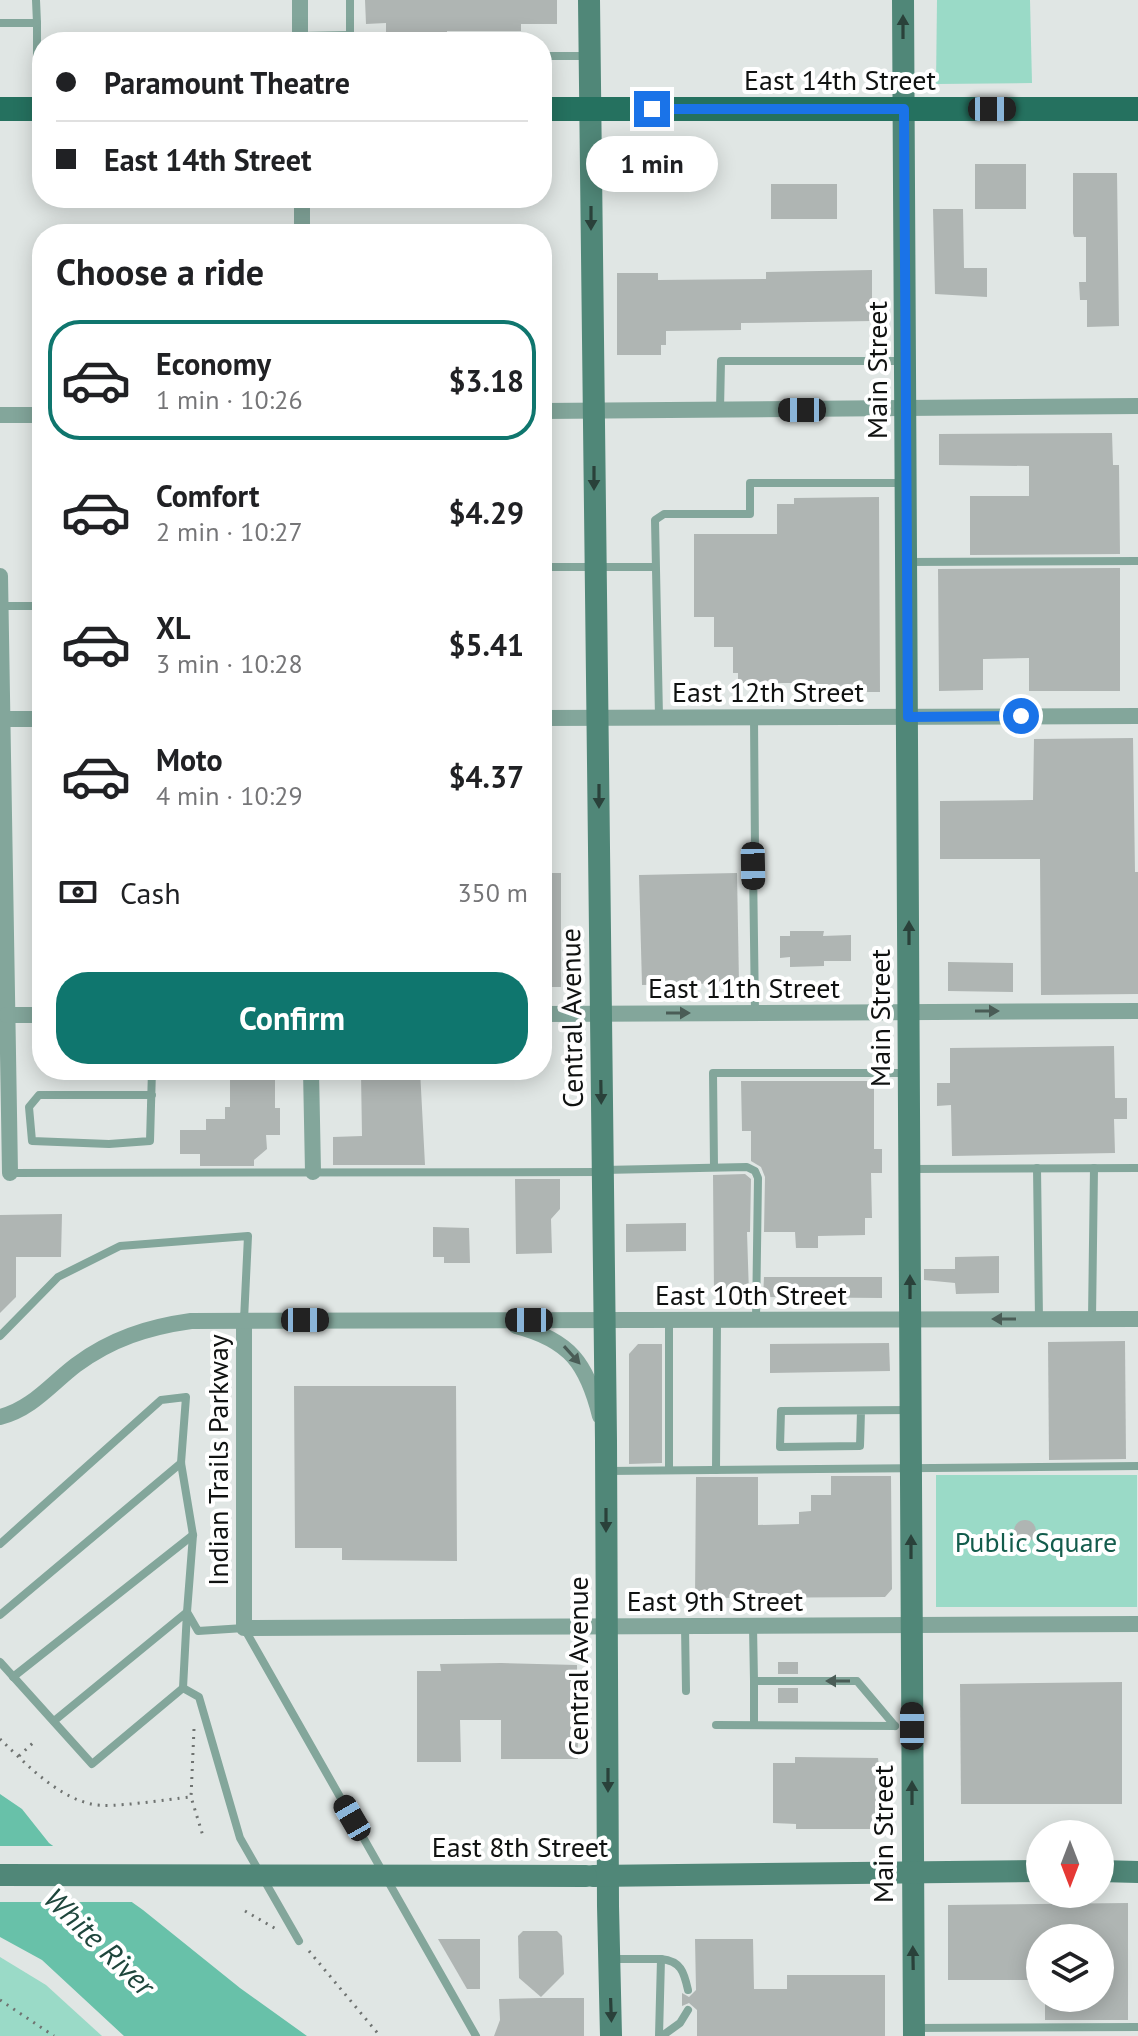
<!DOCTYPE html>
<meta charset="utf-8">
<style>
:root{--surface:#fff;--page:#f2f2f2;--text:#202124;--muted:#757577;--line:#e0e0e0;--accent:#0f766e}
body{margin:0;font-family:"PT Sans",sans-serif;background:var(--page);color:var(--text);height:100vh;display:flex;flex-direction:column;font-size:30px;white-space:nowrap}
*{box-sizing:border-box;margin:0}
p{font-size:26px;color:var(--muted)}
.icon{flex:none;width:44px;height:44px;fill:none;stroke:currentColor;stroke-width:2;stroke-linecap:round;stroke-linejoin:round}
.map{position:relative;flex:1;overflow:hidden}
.sheet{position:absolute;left:32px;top:224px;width:520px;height:856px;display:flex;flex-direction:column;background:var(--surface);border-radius:32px;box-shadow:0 4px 20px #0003}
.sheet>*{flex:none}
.hud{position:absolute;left:32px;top:32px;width:520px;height:176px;border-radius:32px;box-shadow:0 4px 20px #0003;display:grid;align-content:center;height:176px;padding:0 24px;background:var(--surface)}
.needle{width:52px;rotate:180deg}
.controls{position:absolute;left:1026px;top:1820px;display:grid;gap:16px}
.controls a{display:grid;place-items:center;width:88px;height:88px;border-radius:50%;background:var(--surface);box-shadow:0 4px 20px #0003;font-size:40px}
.end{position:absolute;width:36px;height:36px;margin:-18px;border:10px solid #1a73e8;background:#fff;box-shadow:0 0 0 4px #fff}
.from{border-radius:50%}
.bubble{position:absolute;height:56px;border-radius:28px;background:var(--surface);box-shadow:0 4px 20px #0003;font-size:26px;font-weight:600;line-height:56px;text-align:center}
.car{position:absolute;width:24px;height:48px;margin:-24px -12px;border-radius:10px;box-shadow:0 0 6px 2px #0007;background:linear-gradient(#222 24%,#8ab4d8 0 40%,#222 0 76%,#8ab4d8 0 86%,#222 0)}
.hud b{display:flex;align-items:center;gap:28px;height:76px;font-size:30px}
.hud b+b{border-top:2px solid var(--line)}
.hud i{width:20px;height:20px;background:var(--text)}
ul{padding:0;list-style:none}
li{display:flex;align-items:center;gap:24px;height:120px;margin:0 16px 12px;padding:0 8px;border:4px solid transparent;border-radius:32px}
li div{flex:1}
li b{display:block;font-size:30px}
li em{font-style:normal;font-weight:600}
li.on{border-color:var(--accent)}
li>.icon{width:72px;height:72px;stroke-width:1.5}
h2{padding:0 24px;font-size:36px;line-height:96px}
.pay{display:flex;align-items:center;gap:20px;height:88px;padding:0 24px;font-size:30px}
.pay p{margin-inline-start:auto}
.cta{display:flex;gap:16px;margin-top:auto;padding:16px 24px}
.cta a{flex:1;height:92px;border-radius:32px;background:var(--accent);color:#fff;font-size:32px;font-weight:600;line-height:92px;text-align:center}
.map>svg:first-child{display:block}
.green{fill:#9adac7}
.water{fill:#68c1a9}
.pier{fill:#e0e6e4}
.building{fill:#afb5b3}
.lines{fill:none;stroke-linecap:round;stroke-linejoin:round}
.path{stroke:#6f7371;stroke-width:3;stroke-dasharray:2 6;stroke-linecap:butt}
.lane{stroke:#83a69b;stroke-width:8}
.street{stroke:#83a69b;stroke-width:16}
.secondary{stroke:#508778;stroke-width:22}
.primary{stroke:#25715f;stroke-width:24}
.secondary-bridge{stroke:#508778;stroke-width:22}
.oneway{fill:#2a413a}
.oneway2{fill:#4a5c56}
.route{stroke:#1a73e8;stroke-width:10}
.labels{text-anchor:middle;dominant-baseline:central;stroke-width:8;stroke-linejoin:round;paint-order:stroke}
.street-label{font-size:28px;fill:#101211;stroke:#fff}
.park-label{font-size:28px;fill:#135c4c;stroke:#fff}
.water-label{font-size:30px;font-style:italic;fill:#1e463c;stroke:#fff}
</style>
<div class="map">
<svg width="1138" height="2036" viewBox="0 0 1138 2036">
<rect width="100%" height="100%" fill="#e0e6e4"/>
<g class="green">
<path d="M937,0H1030L1032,83L936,84Z"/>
<rect x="936" y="1475" width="201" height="132"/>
<path d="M0,1957L46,1985L102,2036H0Z"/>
</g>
<path class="water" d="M0,1794L22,1809L49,1843L143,1910L240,1988L307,2036H124L42,1960L0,1937Z"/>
<path class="pier" d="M0,1846H60L138,1902H0Z"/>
<g class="building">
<path d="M365,0H557V24H521V31H447V42H386V23L366,24Z"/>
<rect x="975" y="164" width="51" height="45"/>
<path d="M1073,173H1117L1119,326L1087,327V300H1080L1079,282H1086V237H1074L1073,233Z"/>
<rect x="771" y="184" width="66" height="35"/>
<path d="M933,209H963L964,268H987V297L935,294Z"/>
<path d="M872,270V321L741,323V330L666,331V345H661V355H617V273H658V280L766,279V272Z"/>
<path d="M1112,433L1113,465H1119L1120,554L970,555V496H1029V466L939,465V434Z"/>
<path d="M879,497L880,692H794V683H738V673H733V647H714V617H694V534H777V504H794V498Z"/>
<path d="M1120,568V691H1029V658L983,659V690L939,691L938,569Z"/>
<path d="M1133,738L1135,872H1138V994L1041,995L1040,859H940V801L1033,800L1034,739Z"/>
<path d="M543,873H561V987H544L542,983Z"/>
<path d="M737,873L739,983L642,985L639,875Z"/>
<path d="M790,931H824L823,936L851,935V961H824V966L790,967V957L780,958V936H790Z"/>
<path d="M948,962L1013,963V992L948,991Z"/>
<path d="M1114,1046L1115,1098H1127V1119H1114L1115,1153L952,1156L951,1105L937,1106V1083H950V1048Z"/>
<path d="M230,1070H275V1108H280V1135H266L267,1149L254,1160V1166H200V1154H180V1130H206V1119H225V1107H230Z"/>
<path d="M381,1070H420L425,1165H333V1137L362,1136L361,1074L381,1073Z"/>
<path d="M741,1081H874V1149H882V1173H871L872,1218H865V1235L818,1236V1248H796L795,1232H764L765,1177L761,1167L751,1161V1131H742Z"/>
<path d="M745,1174L751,1179L750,1232H747L749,1294H714L713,1175Z"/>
<path d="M515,1179H560V1209L551,1219L552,1253L516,1254Z"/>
<path d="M62,1214L61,1257H16V1297L0,1313V1215Z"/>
<path d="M686,1223V1251L626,1252V1224Z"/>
<path d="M433,1227L469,1228L470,1263H444V1257H433Z"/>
<path d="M999,1256V1293L956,1294L955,1283L924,1280V1269H955V1257Z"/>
<path d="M764,1277H882V1298L763,1297Z"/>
<path d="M1125,1341L1126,1459L1049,1460L1048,1342Z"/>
<path d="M889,1343L890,1371L770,1373V1344Z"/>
<path d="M638,1344H662V1463L629,1464V1354Z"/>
<path d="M294,1386H456L457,1561L342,1560V1548H295Z"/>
<path d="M831,1476H891L892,1589L885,1597L695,1598L696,1477H758V1525L799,1524V1512L811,1511V1495H831Z"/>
<circle cx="1025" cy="1531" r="11"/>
<rect x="778" y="1662" width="20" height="12"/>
<path d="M501,1663L577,1665L578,1759H501V1720H460L461,1762H417V1671H441L440,1664Z"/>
<path d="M1122,1682V1804H961L960,1684Z"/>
<rect x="778" y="1688" width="20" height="15"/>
<path d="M795,1757L878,1758L879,1767H889L890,1788L879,1787V1829H796V1824L773,1823V1763H795Z"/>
<path d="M1128,1903V2020H1045V1998H1100V1938H1040V1980H948V1905Z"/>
<path d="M523,1931H557L562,1936L564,1974L541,1997L519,1978L518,1936Z"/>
<path d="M438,1939H480V1989H467Z"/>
<path d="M695,1939H753L754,1989H787V1975H885V2036H697V2010L689,2003L682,2006V1993L689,1997L696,1990Z"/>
<path d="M540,1998H584V2036H494L500,2020L499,1999Z"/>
</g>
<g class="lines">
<g class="path">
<path d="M194,1729L191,1797L203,1836"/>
<path d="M0,1739C25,1763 56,1796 91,1804C110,1809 168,1799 191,1797"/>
<path d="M19,1756L36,1740"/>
<path d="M245,1911L276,1929"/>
<path d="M309,1951L380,2036"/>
<path d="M0,2000L54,2036"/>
</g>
<g class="lane">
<path d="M350,0V42"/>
<path d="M0,23H37L36,0"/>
<path d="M37,23V68"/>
<path d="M300,36L350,35"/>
<path d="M542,56H589"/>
<path d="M720,410L721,361H905"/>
<path d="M907,562L1138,561"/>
<path d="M542,567H655"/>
<path d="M1,606H42"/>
<path d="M659,717L655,520L664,514H750V483H904"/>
<path d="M754,717L755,852"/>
<path d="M753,866L755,1013"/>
<path d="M152,1070L150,1141L109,1144L32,1141L29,1107L39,1095H152"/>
<path d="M714,1167L713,1073H905"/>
<path d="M1037,1168L1039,1319"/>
<path d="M911,1169L1138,1168"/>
<path d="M603,1170L747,1167L755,1171L758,1178L756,1320"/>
<path d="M10,1173L602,1172"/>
<path d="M1092,1319L1094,1168"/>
<path d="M0,1336L58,1277L120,1246L248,1236L244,1320"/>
<path d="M861,1411L860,1446L780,1447L781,1411L910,1410"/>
<path d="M669,1470V1320"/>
<path d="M716,1470L717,1320"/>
<path d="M607,1471L1138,1466"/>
<path d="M0,1544L161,1400L186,1397L181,1463L193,1535L187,1612L198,1631L244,1628L476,2036"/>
<path d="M0,1615L181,1463"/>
<path d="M685,1626L686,1691"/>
<path d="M753,1626L754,1681H857L895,1726"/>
<path d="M0,1662L92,1764L183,1688"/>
<path d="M13,1677L193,1535"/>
<path d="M754,1681V1725"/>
<path d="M54,1721L187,1612L183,1688L199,1697L240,1838L299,1941"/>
<path d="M716,1725L895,1726"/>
<path d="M610,1959H661L659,2036"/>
<path d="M661,1959C681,1961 684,1972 688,1990"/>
<path d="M915,2028L1138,2027"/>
<path d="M662,2036L680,2023L688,2010"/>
</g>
<g class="street">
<path d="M300,0V42"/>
<path d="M302,198V234"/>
<path d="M542,411L1138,406"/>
<path d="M0,415H42"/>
<path d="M0,576L10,1173"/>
<path d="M542,718L1138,716"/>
<path d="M1,719H42"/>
<path d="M542,1014L1138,1011"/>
<path d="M7,1015H42"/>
<path d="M311,1070L313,1172"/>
<path d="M244,1320V1628L1138,1624"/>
<path d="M516,1326C570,1340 587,1364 600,1416"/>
<path d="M0,1417C32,1409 51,1384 76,1365C111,1339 148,1327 191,1321L1138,1319"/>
</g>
<g class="secondary">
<path d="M589,0L606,1441L608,1906L611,2036"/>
<path d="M903,0L914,2036"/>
<path d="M1100,1871L1138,1872"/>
<path d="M593,1876L1040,1871"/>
</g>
<g class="primary">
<path d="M0,109H42"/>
<path d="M542,109H1138"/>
</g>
<path class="secondary-bridge" d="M0,1875L586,1876"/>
</g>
<defs><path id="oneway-solid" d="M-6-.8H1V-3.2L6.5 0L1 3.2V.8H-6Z" transform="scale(2)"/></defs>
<g class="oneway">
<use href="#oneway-solid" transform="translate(903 27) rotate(-90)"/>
<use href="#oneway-solid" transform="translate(591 218) rotate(90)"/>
<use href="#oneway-solid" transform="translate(594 478) rotate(90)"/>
<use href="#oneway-solid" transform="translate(599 796) rotate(90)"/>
<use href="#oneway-solid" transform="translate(909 933) rotate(-90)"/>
<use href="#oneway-solid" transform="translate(601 1092) rotate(89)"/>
<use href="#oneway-solid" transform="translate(910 1287) rotate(-90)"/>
<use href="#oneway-solid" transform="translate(606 1520) rotate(90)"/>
<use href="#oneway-solid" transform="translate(911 1547) rotate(-90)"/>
<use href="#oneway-solid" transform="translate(608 1780) rotate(90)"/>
<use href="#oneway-solid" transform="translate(912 1793) rotate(-90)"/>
<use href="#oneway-solid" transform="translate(913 1958) rotate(-91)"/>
<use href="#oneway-solid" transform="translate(611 2010) rotate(88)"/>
</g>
<g class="oneway2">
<use href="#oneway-solid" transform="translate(987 1011)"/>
<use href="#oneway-solid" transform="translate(678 1013)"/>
<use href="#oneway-solid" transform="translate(1004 1319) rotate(180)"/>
<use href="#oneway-solid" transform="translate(572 1355) rotate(48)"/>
<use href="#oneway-solid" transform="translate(838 1681) rotate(180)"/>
</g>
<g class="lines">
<path class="route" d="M652,109H904L908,717L1021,716"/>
</g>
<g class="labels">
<g class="street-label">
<text x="840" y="79">East 14th Street</text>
<text transform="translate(876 370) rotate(-90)">Main Street</text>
<text x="768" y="691">East 12th Street</text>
<text x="744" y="987">East 11th Street</text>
<text transform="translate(571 1018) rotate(-91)">Central Avenue</text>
<text transform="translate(879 1018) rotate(-90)">Main Street</text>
<text x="751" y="1294">East 10th Street</text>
<text transform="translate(217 1460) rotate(-90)">Indian Trails Parkway</text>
<text x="715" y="1600">East 9th Street</text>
<text transform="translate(577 1666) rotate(-90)">Central Avenue</text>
<text transform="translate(882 1834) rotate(-90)">Main Street</text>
<text x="520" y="1846">East 8th Street</text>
</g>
<g class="park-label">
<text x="1036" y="1541">Public Square</text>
</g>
<g class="water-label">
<text transform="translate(100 1941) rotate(44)">White River</text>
</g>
</g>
</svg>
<div class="controls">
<a><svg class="needle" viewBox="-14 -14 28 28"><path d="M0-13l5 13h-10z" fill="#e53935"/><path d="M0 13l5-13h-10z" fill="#757577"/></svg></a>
<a><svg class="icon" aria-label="layers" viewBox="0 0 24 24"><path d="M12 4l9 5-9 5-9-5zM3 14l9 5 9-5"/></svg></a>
</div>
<i class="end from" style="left:1021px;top:716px"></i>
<i class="end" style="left:652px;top:109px"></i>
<div class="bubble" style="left:586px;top:136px;width:132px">1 min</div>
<i class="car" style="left:992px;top:109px;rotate:90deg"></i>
<i class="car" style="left:802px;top:410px;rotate:270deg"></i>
<i class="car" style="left:753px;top:866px;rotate:179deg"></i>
<i class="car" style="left:305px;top:1320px;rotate:90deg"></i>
<i class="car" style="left:529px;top:1320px;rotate:270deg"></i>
<i class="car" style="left:912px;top:1726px;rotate:0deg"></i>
<i class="car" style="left:352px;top:1818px;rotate:330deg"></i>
<div class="hud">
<b><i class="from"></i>Paramount Theatre</b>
<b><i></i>East 14th Street</b>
</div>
<section class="sheet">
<h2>Choose a ride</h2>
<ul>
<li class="on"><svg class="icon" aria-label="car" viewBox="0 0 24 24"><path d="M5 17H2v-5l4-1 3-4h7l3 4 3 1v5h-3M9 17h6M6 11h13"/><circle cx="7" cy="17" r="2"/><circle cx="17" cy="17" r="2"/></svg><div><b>Economy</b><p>1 min · 10:26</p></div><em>$3.18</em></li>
<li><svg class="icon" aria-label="car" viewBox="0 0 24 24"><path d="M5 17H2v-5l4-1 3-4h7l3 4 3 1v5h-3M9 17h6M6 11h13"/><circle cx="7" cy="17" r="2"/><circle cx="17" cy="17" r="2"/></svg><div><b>Comfort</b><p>2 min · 10:27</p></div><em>$4.29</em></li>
<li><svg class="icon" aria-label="car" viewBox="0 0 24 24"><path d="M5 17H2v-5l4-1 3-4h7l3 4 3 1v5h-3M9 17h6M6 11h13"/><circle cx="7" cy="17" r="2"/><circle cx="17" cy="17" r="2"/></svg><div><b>XL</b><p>3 min · 10:28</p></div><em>$5.41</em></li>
<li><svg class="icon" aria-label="car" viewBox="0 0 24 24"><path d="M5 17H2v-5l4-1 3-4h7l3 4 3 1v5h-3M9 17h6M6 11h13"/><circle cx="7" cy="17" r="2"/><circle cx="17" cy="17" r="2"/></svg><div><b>Moto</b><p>4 min · 10:29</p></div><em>$4.37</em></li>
</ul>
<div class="pay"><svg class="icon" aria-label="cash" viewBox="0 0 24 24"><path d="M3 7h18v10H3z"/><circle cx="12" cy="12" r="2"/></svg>Cash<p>350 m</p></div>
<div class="cta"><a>Confirm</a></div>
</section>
</div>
